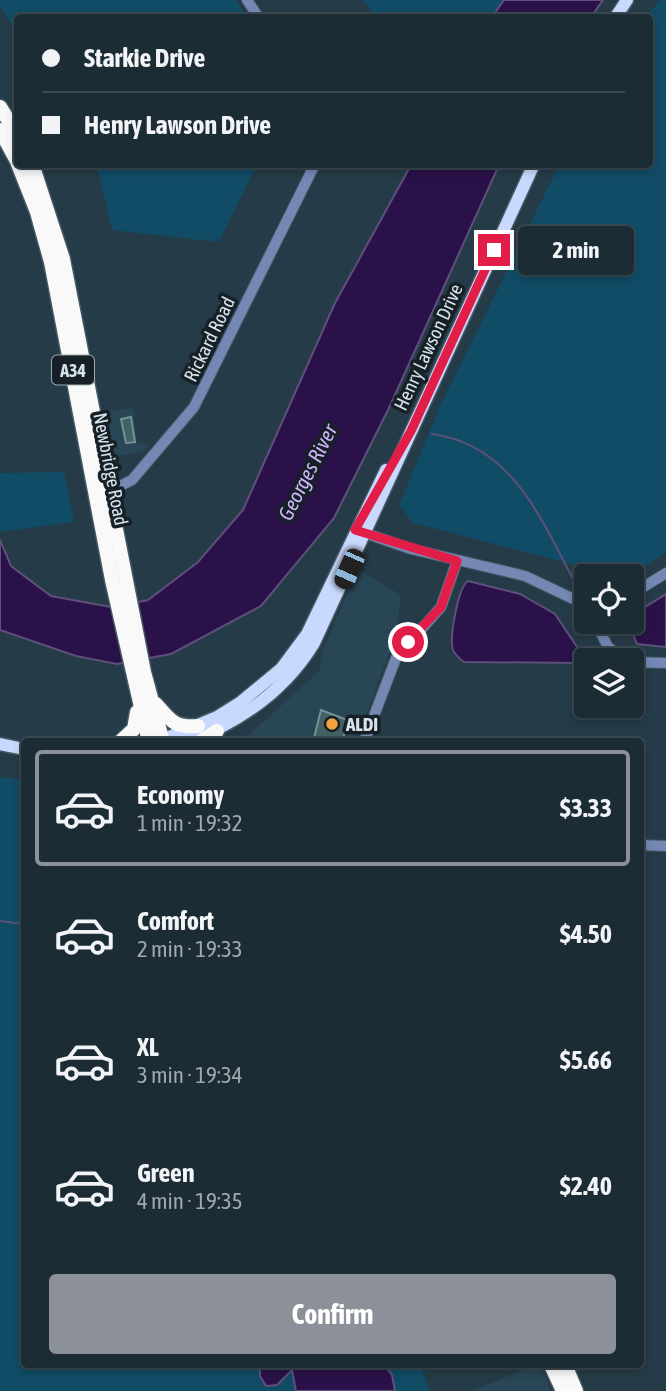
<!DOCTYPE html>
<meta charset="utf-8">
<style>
:root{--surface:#1c2c35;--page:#293841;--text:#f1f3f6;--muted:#a0a7ad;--line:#3a4850;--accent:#8c9099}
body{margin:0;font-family:"Asap Condensed",sans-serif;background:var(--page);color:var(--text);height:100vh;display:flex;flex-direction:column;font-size:26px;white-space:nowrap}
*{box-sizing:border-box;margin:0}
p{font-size:23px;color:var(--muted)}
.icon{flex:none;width:38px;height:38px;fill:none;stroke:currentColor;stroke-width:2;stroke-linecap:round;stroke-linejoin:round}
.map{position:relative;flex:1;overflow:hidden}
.details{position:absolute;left:21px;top:738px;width:623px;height:630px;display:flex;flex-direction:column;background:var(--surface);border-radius:7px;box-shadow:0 4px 10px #0003,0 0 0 2px var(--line)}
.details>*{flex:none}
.guide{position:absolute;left:14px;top:14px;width:639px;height:154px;border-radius:7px;box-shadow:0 4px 10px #0003,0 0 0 2px var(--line);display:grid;align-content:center;height:154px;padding:0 28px;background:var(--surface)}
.fabs{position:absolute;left:574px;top:564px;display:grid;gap:14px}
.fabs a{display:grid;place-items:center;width:70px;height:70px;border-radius:7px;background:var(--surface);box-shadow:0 4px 10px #0003,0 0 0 2px var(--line);font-size:35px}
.end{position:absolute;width:32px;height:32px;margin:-16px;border:9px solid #e11d48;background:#fff;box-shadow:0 0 0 4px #fff}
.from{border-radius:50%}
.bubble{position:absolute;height:49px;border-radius:7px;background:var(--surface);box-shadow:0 4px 10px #0003,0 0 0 2px var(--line);font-size:23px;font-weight:700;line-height:49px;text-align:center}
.car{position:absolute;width:21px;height:42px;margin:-21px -10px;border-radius:9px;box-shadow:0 0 5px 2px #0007;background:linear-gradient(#222 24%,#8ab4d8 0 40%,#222 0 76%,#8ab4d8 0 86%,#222 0)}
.guide b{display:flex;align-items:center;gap:24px;height:66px;font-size:26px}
.guide b+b{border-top:2px solid var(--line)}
.guide i{width:18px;height:18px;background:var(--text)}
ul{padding:12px 0 0;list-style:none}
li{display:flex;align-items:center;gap:21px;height:116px;margin:0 14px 10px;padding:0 14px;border:4px solid transparent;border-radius:7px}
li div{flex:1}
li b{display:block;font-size:26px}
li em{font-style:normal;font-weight:700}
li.on{border-color:var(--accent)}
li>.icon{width:63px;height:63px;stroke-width:1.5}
.action{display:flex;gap:14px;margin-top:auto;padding:14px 28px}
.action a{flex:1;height:80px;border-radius:7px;background:var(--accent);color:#fff;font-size:28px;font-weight:700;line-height:80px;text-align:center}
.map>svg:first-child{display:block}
.built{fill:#294656}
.green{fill:#104c66}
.water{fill:#2a1149;stroke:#5e507a;stroke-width:2}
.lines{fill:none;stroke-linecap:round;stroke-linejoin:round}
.stream{stroke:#5e507a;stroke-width:2}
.building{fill:#446263;stroke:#739293;stroke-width:2}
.minor-casing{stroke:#455965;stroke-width:12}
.major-casing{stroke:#455965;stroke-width:15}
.highway-casing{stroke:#455965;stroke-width:17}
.minor{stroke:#7588b4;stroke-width:10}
.major{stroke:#c9d9fe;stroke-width:12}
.highway{stroke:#f9f9f9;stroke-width:14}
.route{stroke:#e11d48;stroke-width:9}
.poi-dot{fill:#f4a344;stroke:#172026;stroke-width:2.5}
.labels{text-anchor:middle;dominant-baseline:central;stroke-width:7;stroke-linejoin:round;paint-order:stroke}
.shield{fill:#172026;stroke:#9da9b0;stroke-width:2}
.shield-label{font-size:18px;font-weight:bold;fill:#d7e4eb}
.street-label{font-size:19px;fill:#d7e4eb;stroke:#172026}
.poi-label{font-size:19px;font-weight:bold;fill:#d7e4eb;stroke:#172026;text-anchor:start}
.water-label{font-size:21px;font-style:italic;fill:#cdb5fc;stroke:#172026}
</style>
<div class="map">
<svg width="666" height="1391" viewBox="0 0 666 1391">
<rect width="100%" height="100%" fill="#253b47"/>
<g class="built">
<path d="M133,408L137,443L149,444L143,452L106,458L98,412Z"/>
<path d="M358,569L401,595L395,638L356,742H241L319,671L323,650Z"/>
<path d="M535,1365H540L551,1391H472Z"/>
</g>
<g class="green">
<path d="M0,0H236L247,17L18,18L17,32L0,7Z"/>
<path d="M363,0H504L492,18L377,17Z"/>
<path d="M660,0H666V553L629,576H619L413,523L399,505L441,404L559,165L649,164V18L645,17Z"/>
<path d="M97,165V164L257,165L219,242L112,230Z"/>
<path d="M64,472L74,522L0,532V473Z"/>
<path d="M0,777L24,780V1365H420L430,1391H0Z"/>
</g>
<g class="water">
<path d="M504,0H603L591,17H492Z"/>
<path d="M411,165H499L389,408L334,518L261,606L171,654L117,664L76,656L0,630V540L11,566L51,596L111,607L148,600L198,562L243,510L335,303Z"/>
<path d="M468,581L520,594L555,614L583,656L584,663L464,662C460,659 455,655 453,650C449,639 458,587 468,581Z"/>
<path d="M666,594V647L637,644L628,621H632V615Z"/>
<path d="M260,1365H384L392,1375L395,1391H296L292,1370L277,1385L266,1386L260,1376Z"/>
</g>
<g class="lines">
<g class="stream">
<path d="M432,434C510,444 540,516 573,579"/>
<path d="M0,921L24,924"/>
</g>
</g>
<g class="building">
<path d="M131,417L135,442L126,443L121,419Z"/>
<path d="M321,710L350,721L341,742H313Z"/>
</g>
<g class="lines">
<g class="minor-casing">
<g id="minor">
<path d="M247,0L259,18"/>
<path d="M104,494L132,480L194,407L315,164"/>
<path d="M359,531L411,549L525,576L586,605"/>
<path d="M632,594L666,573"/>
<path d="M595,621L608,647L625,660"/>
<path d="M632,662L666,663"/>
<path d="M364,742L396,658L441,607L457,561"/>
<path d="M640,845L666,846"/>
</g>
</g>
<g class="major-casing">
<g id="major">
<path d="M615,18L627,0"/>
<path d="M157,742L217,717L241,702L281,669L307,634L386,470"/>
<path d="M187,742C240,722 284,692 314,643L534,164"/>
<path d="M0,744L24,749"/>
</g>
</g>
<g class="highway-casing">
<g id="highway">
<path d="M0,107L18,136"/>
<path d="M0,130L18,163"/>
<path d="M18,164L37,212L51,262L112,580L149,742"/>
<path d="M32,164L63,259L144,672L163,742"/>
<path d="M156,704C170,720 174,728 198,726"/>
<path d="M120,742L134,729L137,712"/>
<path d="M200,742L217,731"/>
<path d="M551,1365L563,1391"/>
<path d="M565,1365L576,1391"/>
</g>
</g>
<use href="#minor" class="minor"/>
<use href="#major" class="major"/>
<use href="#highway" class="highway"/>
</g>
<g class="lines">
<path class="route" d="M408,642L441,607L457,561L355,530L411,431L494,250"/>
</g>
<circle class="poi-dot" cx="332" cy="724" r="7"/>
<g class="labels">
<rect class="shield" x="52" y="355.5" width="42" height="29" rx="5"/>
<g class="shield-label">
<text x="73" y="370">A34</text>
</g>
<g class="street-label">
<text transform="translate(209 339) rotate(-64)">Rickard Road</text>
<text transform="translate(428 347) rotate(-65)">Henry Lawson Drive</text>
<text transform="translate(111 469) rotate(79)">Newbridge Road</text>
</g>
<g class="poi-label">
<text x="346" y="724">ALDI</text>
</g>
<g class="water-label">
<text transform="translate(307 472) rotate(-63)">Georges River</text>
</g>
</g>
</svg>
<div class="fabs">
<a><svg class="icon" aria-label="locate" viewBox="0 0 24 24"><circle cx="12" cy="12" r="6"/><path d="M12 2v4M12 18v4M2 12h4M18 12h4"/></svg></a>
<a><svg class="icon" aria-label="layers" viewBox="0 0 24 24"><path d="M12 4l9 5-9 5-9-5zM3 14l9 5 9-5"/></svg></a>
</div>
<i class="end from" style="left:408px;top:642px"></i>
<i class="end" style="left:494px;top:250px"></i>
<div class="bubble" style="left:518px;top:226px;width:116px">2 min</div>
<i class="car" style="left:349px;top:569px;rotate:204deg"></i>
<div class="guide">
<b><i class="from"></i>Starkie Drive</b>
<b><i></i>Henry Lawson Drive</b>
</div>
<section class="details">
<ul>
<li class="on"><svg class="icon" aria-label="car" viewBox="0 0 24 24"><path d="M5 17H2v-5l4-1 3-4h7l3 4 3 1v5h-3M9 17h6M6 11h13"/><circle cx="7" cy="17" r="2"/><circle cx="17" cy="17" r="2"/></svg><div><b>Economy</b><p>1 min · 19:32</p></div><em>$3.33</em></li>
<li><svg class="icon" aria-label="car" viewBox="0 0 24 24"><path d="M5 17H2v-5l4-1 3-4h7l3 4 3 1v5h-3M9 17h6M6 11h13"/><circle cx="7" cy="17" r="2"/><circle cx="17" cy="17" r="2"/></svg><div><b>Comfort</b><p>2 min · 19:33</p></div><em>$4.50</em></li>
<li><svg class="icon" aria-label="car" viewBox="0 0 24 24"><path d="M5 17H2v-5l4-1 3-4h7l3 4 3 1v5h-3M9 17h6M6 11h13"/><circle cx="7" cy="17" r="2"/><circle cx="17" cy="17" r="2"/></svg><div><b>XL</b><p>3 min · 19:34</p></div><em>$5.66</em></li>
<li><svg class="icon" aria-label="car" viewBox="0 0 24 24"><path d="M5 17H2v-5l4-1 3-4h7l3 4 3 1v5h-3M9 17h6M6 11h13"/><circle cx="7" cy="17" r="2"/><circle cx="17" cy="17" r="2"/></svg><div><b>Green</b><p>4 min · 19:35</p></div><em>$2.40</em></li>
</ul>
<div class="action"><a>Confirm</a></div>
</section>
</div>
